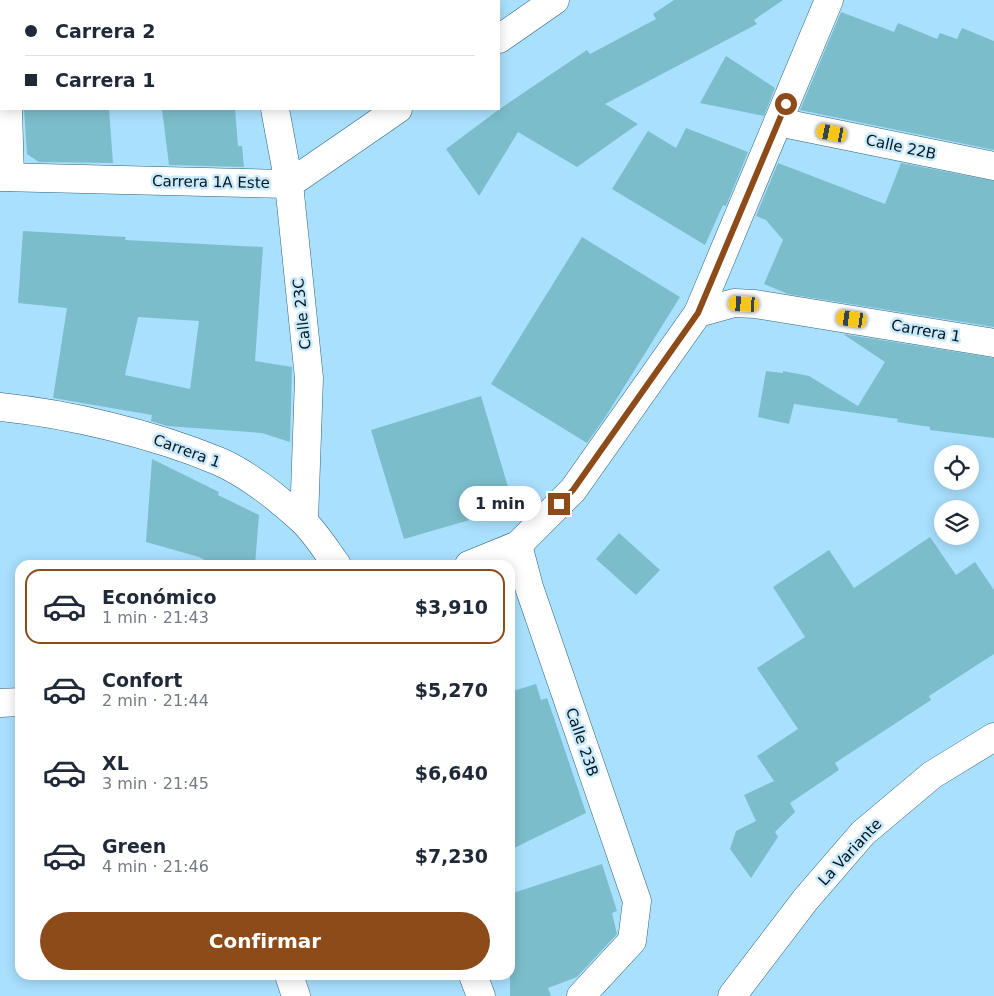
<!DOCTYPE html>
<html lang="es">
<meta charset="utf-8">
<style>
:root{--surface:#fff;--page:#f6f6f7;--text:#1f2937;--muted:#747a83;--line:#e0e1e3;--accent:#8d4b1a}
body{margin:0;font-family:"DejaVu Sans",sans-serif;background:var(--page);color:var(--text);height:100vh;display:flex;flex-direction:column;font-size:19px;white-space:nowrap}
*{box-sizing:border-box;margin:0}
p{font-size:16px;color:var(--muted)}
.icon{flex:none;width:28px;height:28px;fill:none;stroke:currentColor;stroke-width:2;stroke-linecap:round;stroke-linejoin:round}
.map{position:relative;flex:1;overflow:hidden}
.drawer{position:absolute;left:15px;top:560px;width:500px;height:420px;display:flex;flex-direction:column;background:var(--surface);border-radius:15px;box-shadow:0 2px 12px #0003}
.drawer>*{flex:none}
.banner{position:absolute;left:0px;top:0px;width:500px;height:110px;box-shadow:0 2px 12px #0003;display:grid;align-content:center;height:110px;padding:0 25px;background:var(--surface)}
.controls{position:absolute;left:934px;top:445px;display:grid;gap:10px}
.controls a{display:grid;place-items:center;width:45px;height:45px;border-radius:50%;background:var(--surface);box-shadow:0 2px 12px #0003;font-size:25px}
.end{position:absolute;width:22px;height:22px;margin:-11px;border:6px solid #8d4b1a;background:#fff;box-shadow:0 0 0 2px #fff}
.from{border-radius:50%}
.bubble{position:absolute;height:35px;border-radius:18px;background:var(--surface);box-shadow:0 2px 12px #0003;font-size:16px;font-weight:700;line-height:35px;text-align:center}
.car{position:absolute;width:15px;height:30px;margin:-15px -8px;border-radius:6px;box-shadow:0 0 4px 1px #0007;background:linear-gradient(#f5c518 24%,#345 0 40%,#f5c518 0 76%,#345 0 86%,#f5c518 0)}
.banner b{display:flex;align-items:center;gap:18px;height:48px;font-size:19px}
.banner b+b{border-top:1px solid var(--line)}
.banner i{width:12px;height:12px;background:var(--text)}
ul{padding:9px 0 0;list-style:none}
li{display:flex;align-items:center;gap:15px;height:75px;margin:0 10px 8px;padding:0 15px;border:2px solid transparent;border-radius:15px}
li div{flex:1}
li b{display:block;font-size:19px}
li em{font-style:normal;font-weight:700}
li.current{border-color:var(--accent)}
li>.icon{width:45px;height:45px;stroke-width:1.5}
.cta{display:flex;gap:10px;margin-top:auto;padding:10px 25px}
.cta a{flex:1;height:58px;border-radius:30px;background:var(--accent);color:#fff;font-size:20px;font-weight:700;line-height:58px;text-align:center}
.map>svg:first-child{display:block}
.building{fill:#7cbdcb;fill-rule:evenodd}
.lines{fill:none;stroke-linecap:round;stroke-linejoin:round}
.street-casing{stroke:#2f637c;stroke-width:29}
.primary-casing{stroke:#2f637c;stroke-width:29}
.street{stroke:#fff;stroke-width:28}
.primary{stroke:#fff;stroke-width:28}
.route{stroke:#8d4b1a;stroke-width:6}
.labels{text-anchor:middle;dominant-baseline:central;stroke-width:5;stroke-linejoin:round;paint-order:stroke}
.street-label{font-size:15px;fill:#021620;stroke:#cae9fb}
</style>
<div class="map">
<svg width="994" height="996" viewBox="0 0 994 996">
<rect width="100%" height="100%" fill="#a9e0fd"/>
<g class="building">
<path d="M674,0H783L754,20L757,24L605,104L638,124L577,167L518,132L479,196L446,149L501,108L587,50L590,54L656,19L653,14Z"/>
<path d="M841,12L894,32L898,23L937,39L940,33L957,39L962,28L994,41V150L800,110Z"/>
<path d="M726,56L775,88L764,116L700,103Z"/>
<path d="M24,109H109L113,163L39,162L27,154Z"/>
<path d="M162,109H235L238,146H242L244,167L169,165Z"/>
<path d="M686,128L748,152L726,206L723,205L705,245L612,189L648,131L676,148Z"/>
<path d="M778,163L885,204L901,163L994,181V327L788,294L764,284L783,240L766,220L756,216Z"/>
<path d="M23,231L126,237L125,240L263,247L255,361L292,367L290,442L262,433L167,426L151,421L152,415L53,398L67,308L18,303ZM138,317L199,321L190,389L125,375Z"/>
<path d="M582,237L680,297L606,416L587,443L491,384Z"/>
<path d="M843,334L994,358V438L930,430V427L897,422L898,419L794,404L789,424L758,417L766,371L783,373V371L809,376L858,406L885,362Z"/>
<path d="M481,396L514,507L404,539L371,430Z"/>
<path d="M152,459L219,492L218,495L259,515L255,565H214L199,557L146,542Z"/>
<path d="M619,533L660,570L636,595L596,559Z"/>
<path d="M930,537L956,575L975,562L994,590V654L929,696L931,700L835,763L839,770L790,803L795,812L775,832L778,837L751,878L730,849L736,831L756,821L744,795L774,781L757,756L798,729L757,668L805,637L773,587L829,550L854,588Z"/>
<path d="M536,684L541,700L547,698L553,715L586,813L510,850V692Z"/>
<path d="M602,864L617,911L612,913L617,934L577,977L548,988L551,996H510V894Z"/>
</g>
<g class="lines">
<g class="street-casing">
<g id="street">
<path d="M256,0V1"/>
<path d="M6,1H8"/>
<path d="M499,39L555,0"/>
<path d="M8,109L10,177"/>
<path d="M275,109L289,184L309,378L304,521"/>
<path d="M778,122L994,166"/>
<path d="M0,177L289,184L398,109"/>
<path d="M698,313L829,0"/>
<path d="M0,407C69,414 153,434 218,461C246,473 279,499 302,520C315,532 326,550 337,565"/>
<path d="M518,545L529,587L637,901L632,941L581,996"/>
<path d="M469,565L518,545L573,490L698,313L734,303L755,304L994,343"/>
<path d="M0,703L20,702"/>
<path d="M289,975L296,996"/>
<path d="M473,975L481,996"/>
</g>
</g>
<g class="primary-casing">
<path id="primary" d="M732,996L806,899L863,833L932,775L994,737"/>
</g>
<use href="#street" class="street"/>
<use href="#primary" class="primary"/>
</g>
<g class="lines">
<path class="route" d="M559,504L573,490L698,313L786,104"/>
</g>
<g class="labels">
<g class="street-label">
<text transform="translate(901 147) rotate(12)">Calle 22B</text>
<text transform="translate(211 182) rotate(1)">Carrera 1A Este</text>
<text transform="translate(302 314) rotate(-96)">Calle 23C</text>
<text transform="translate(926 331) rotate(10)">Carrera 1</text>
<text transform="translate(187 451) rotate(20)">Carrera 1</text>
<text transform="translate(582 742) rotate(71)">Calle 23B</text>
<text transform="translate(850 852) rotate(-47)">La Variante</text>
</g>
</g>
</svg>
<div class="controls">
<a><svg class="icon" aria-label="locate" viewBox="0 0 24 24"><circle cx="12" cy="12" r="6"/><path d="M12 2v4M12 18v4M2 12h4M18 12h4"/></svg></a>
<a><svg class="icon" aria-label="layers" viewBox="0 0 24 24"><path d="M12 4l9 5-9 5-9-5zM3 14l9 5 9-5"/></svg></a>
</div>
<i class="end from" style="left:786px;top:104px"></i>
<i class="end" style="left:559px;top:504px"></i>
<div class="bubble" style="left:459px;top:486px;width:82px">1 min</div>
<i class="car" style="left:832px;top:133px;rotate:281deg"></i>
<i class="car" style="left:744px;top:304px;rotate:273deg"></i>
<i class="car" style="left:852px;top:319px;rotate:278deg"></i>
<div class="banner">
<b><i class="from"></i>Carrera 2</b>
<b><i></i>Carrera 1</b>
</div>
<section class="drawer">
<ul>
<li class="current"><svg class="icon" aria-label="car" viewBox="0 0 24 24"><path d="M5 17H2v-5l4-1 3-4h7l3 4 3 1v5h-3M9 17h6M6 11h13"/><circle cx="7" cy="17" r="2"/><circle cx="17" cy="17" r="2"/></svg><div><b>Económico</b><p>1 min · 21:43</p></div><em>$3,910</em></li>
<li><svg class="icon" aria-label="car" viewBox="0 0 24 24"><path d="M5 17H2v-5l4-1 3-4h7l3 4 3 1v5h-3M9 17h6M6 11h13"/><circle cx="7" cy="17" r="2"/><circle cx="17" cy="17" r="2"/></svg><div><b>Confort</b><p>2 min · 21:44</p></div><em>$5,270</em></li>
<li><svg class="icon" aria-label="car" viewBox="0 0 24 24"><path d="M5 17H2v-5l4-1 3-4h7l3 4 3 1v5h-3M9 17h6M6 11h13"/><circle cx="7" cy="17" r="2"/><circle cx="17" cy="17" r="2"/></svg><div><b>XL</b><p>3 min · 21:45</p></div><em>$6,640</em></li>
<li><svg class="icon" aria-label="car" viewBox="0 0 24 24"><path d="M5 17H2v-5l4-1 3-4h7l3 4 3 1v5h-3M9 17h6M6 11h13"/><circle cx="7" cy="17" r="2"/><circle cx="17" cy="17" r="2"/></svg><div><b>Green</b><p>4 min · 21:46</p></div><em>$7,230</em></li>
</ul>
<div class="cta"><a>Confirmar</a></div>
</section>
</div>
